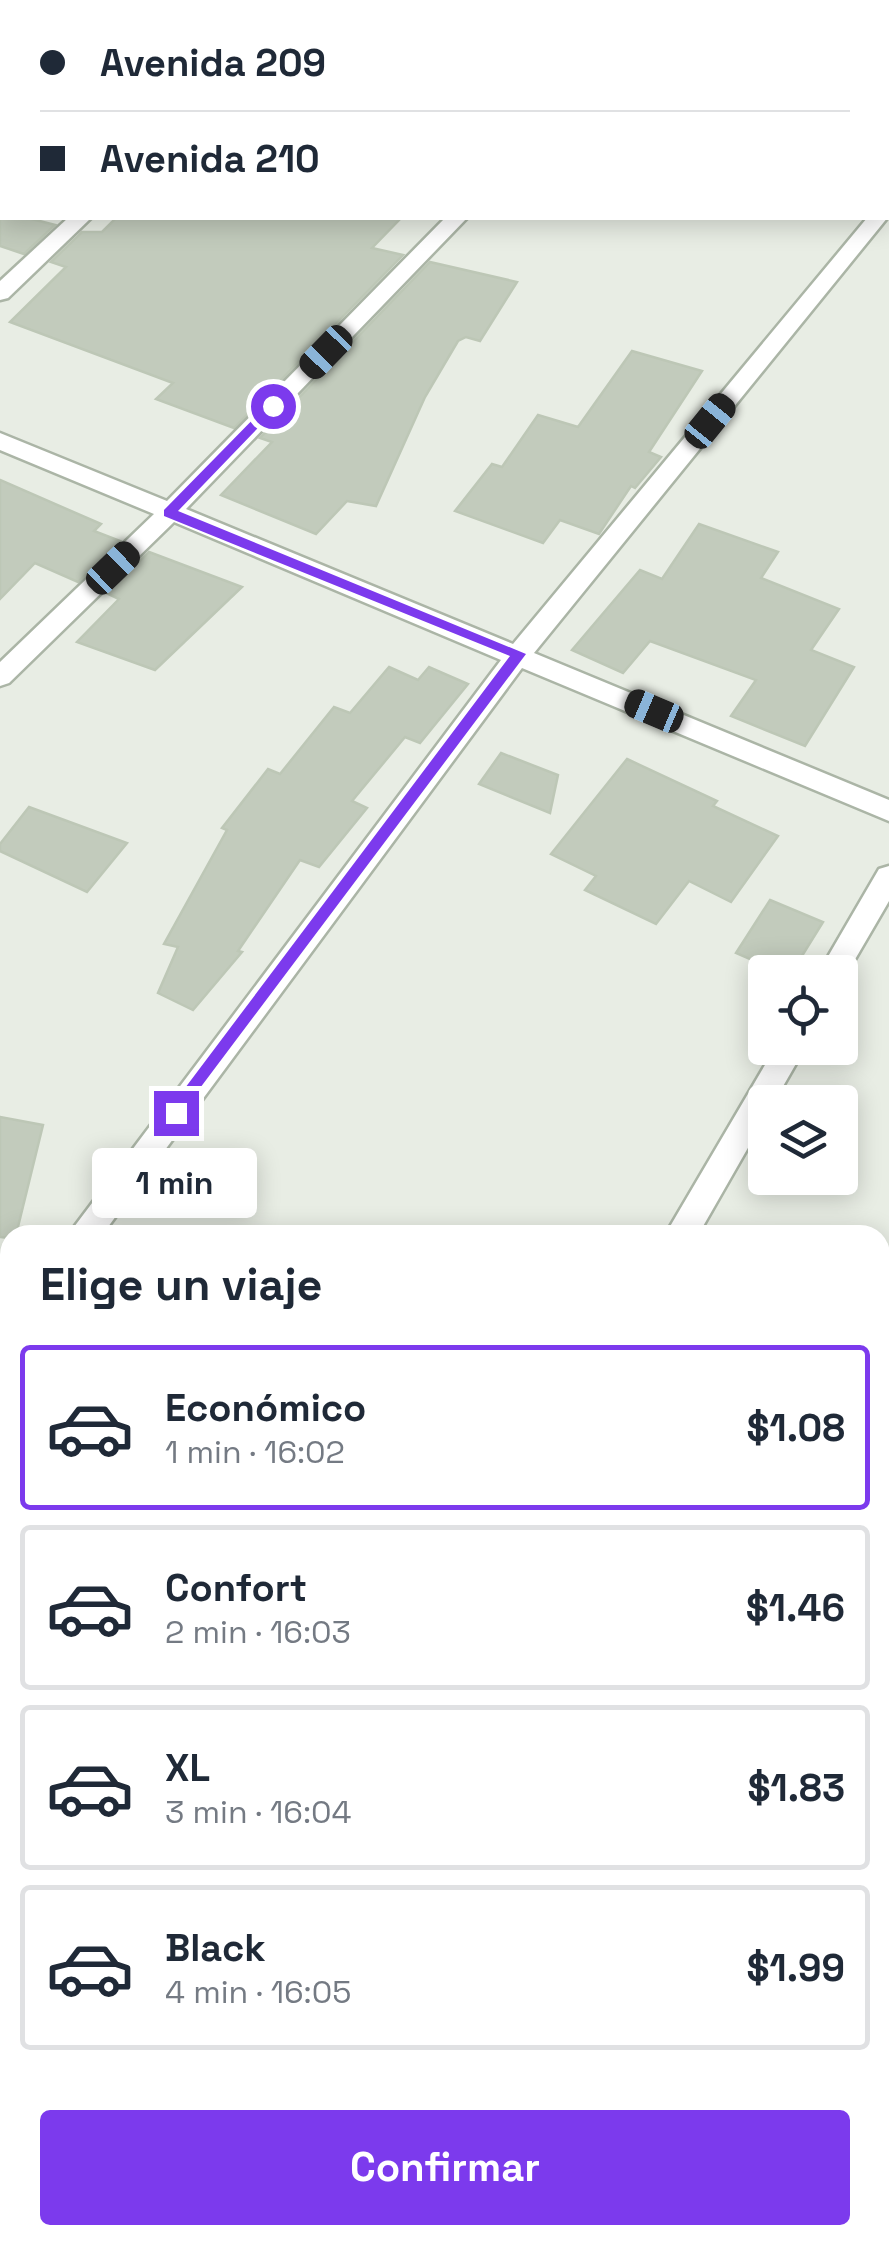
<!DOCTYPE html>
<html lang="es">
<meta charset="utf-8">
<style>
:root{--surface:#fff;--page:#f6f6f7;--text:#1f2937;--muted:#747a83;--line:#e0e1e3;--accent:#7c3aed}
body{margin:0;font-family:"Space Grotesk",sans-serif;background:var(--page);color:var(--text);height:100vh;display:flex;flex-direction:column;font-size:38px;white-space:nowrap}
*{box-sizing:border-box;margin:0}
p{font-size:32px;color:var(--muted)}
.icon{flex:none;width:55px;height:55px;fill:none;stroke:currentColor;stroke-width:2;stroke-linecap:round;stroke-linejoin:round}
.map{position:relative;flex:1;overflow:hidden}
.sheet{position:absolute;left:0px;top:1225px;width:890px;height:1020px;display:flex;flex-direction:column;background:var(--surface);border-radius:30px 30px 0 0;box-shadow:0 5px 25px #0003}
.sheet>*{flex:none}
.guide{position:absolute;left:0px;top:0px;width:890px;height:220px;box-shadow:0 5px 25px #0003;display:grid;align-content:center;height:220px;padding:0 40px;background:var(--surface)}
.tools{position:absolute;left:748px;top:955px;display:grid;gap:20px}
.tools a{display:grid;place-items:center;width:110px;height:110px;border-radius:10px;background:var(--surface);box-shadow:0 5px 25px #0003;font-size:50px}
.end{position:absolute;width:45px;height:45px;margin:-22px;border:12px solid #7c3aed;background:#fff;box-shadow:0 0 0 5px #fff}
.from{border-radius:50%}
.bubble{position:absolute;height:70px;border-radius:10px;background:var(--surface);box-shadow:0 5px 25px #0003;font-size:32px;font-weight:600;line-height:70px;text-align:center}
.car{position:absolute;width:30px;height:60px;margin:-30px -15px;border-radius:12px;box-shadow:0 0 8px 2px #0007;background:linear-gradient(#222 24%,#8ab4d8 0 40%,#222 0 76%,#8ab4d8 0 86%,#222 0)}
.guide b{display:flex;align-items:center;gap:35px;height:95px;font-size:38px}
.guide b+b{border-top:2px solid var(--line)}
.guide i{width:25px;height:25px;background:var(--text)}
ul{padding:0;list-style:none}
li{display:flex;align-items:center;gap:30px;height:165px;margin:0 20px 15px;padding:0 20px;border:5px solid var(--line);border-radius:10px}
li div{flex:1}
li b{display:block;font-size:38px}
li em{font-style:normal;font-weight:600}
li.current{border-color:var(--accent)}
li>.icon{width:90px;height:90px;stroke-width:1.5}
h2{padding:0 40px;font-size:45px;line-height:120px}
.button{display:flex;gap:20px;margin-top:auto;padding:20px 40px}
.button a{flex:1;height:115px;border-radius:10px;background:var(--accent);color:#fff;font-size:40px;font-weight:600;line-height:115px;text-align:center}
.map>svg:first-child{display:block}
.building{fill:#c2cbbc;stroke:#bdc7b6;stroke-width:2.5}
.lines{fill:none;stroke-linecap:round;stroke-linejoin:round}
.minor-casing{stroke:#abb5a6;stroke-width:5}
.minor{fill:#fff;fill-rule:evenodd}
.route{fill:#7c3aed}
</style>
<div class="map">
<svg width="889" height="2245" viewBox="0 0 889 2245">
<rect width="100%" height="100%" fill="#e8ede4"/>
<g class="building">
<path d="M0,210L2,218H28L55,225L24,254L0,246Z"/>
<path d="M116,218H401L372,248L403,255L234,428L156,399L173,383L10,322L66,267L51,262L82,232H102Z"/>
<path d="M430,262L517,282L480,341L466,337L458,341L425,397L376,506L347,501L316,534L221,495L272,442L260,438Z"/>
<path d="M632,351L702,371L649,452L661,457L635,488L631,486L599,534L560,520L543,543L455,511L492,464L502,467L538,415L578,427Z"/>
<path d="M0,480L101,524L94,531L120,541L78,582L35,563L0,599Z"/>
<path d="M699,524L778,552L761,578L839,609L811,650L854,667L805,746L731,716L756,680L650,641L623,673L572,650L640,570L662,579Z"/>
<path d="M149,552L242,587L155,670L77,642L119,599L106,593Z"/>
<path d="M389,667L418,680L429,667L468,684L420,743L405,737L352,801L367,808L319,867L300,860L238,951L242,952L193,1010L158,993L178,947L164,944L227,830L222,828L268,769L280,774L334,707L350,713Z"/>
<path d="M501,753L558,775L550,813L479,784Z"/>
<path d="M627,759L717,801L713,806L778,836L731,902L689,881L656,924L585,890L596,876L551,854Z"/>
<path d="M29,807L127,843L87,892L0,851V844Z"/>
<path d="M770,900L823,922L792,972H780L736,953Z"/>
<path d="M0,1117L43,1125L16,1235L10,1238L0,1237Z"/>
</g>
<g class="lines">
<g class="minor-casing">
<g id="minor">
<path d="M134,0H166L167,2H135Z"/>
<path d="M2,31V44L0,45V32Z"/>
<rect x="888" y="189" width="1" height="12"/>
<path d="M68,218H91L8,298L0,300V281Z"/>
<path d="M445,218H467L186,509L513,644L867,218L888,217L534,653L889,800V821L522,668L102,1235H68L501,660L174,522L9,683L0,686V662L154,514L0,450V433L167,501Z"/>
<path d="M889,866V901L843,980L840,972H819L879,869Z"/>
<path d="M775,1048H805L774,1102H765V1118L698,1235H665Z"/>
<path d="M10,1320V1359L0,1363V1323Z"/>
<path d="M0,1749L10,1753V1791L0,1787Z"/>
<path d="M889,2076V2133L880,2137V2080Z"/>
<path d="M45,2235H89L84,2245H40Z"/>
<path d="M819,2235H876L881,2245H824Z"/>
</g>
</g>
<use href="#minor" class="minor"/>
</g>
<path class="route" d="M269,403L279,406L178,511L526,654L176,1120L168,1113L170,1108L510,656L164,516V510Z"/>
</svg>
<div class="tools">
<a><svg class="icon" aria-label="locate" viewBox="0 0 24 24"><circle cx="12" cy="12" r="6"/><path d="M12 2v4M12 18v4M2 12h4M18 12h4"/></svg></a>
<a><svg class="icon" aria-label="layers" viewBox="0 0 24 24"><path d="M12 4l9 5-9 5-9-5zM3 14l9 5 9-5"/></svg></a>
</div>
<i class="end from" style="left:273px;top:406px"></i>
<i class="end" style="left:176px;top:1113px"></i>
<div class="bubble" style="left:92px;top:1148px;width:165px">1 min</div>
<i class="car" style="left:326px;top:352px;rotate:224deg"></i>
<i class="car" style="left:710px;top:421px;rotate:39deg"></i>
<i class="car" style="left:113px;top:568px;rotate:46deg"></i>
<i class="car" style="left:654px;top:711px;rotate:293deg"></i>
<div class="guide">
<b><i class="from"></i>Avenida 209</b>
<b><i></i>Avenida 210</b>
</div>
<section class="sheet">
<h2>Elige un viaje</h2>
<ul>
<li class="current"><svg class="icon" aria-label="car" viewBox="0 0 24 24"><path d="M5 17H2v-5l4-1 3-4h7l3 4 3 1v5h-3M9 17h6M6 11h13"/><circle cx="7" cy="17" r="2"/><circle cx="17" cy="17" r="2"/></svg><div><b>Económico</b><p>1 min · 16:02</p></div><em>$1.08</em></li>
<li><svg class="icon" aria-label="car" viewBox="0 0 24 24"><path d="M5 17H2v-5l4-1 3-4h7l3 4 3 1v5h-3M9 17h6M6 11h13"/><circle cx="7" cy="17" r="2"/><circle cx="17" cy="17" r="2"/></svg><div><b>Confort</b><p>2 min · 16:03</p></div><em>$1.46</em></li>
<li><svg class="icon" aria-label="car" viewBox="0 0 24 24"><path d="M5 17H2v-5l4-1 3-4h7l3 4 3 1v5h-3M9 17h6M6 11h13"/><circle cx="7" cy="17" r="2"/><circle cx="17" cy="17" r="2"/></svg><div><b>XL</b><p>3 min · 16:04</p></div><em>$1.83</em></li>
<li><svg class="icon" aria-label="car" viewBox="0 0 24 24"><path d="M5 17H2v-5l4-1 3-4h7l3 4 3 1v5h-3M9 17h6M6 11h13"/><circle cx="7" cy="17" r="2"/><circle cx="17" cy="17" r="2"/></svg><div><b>Black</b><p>4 min · 16:05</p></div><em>$1.99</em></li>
</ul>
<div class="button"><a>Confirmar</a></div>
</section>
</div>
